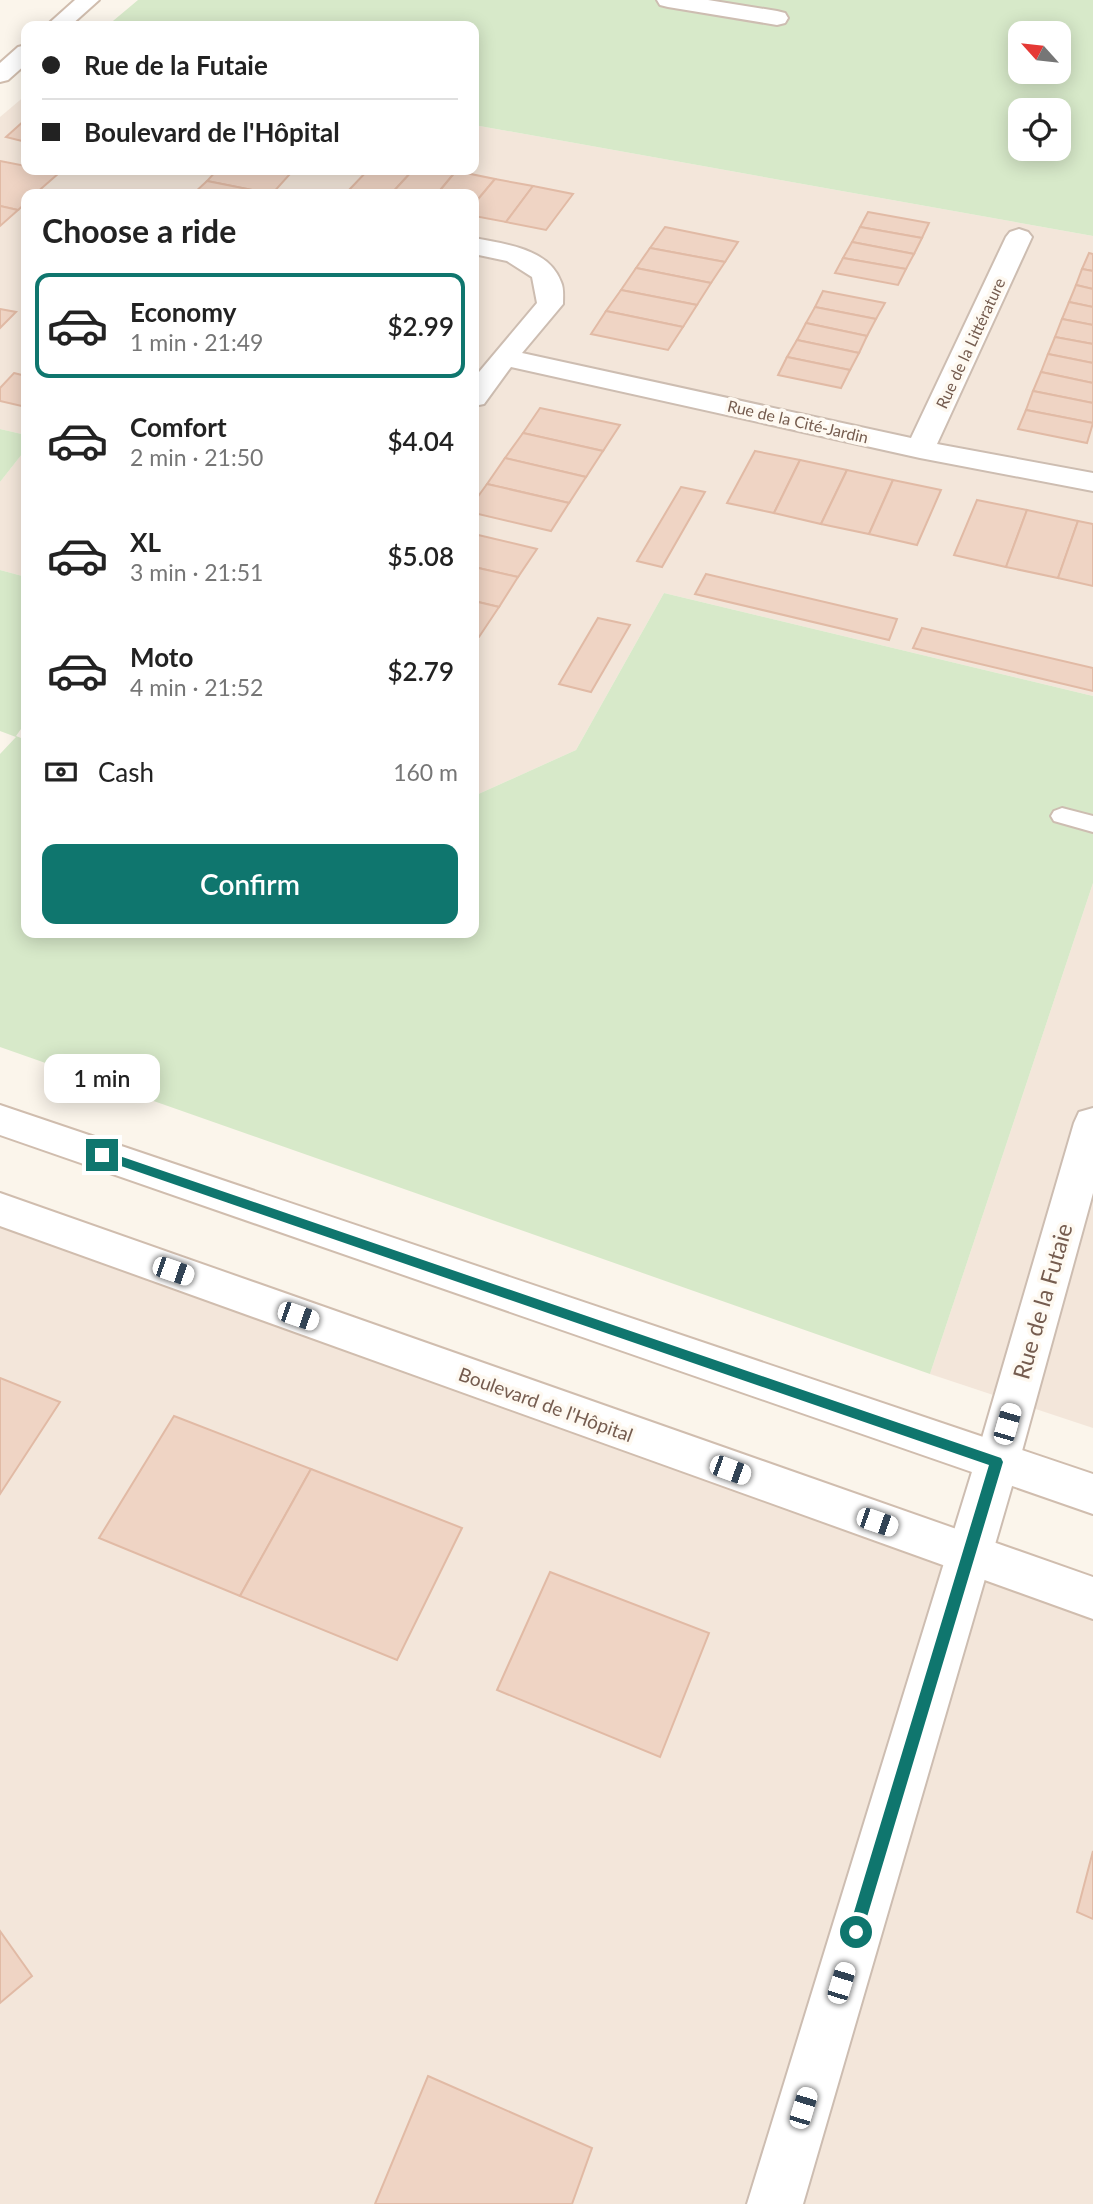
<!DOCTYPE html>
<meta charset="utf-8">
<style>
:root{--surface:#fff;--page:#f2f2f2;--text:#222;--muted:#767676;--line:#e0e0e0;--accent:#0f766e}
body{margin:0;font-family:Lato,sans-serif;background:var(--page);color:var(--text);height:100vh;display:flex;flex-direction:column;font-size:26px;white-space:nowrap}
*{box-sizing:border-box;margin:0}
p{font-size:23px;color:var(--muted)}
.icon{flex:none;width:38px;height:38px;fill:none;stroke:currentColor;stroke-width:2;stroke-linecap:round;stroke-linejoin:round}
.map{position:relative;flex:1;overflow:hidden}
.details{position:absolute;left:21px;top:189px;width:458px;height:749px;display:flex;flex-direction:column;background:var(--surface);border-radius:14px;box-shadow:0 4px 18px #0003}
.details>*{flex:none}
.hud{position:absolute;left:21px;top:21px;width:458px;height:154px;border-radius:14px;box-shadow:0 4px 18px #0003;display:grid;align-content:center;height:154px;padding:0 21px;background:var(--surface)}
.needle{width:46px;rotate:297deg}
.buttons{position:absolute;left:1008px;top:21px;display:grid;gap:14px}
.buttons a{display:grid;place-items:center;width:63px;height:63px;border-radius:14px;background:var(--surface);box-shadow:0 4px 18px #0003;font-size:35px}
.end{position:absolute;width:32px;height:32px;margin:-16px;border:9px solid #0f766e;background:#fff;box-shadow:0 0 0 4px #fff}
.from{border-radius:50%}
.bubble{position:absolute;height:49px;border-radius:14px;background:var(--surface);box-shadow:0 4px 18px #0003;font-size:23px;font-weight:600;line-height:49px;text-align:center}
.car{position:absolute;width:21px;height:42px;margin:-21px -10px;border-radius:9px;box-shadow:0 0 5px 2px #0007;background:linear-gradient(#fff 24%,#345 0 40%,#fff 0 76%,#345 0 86%,#fff 0)}
.hud b{display:flex;align-items:center;gap:24px;height:66px;font-size:26px}
.hud b+b{border-top:2px solid var(--line)}
.hud i{width:18px;height:18px;background:var(--text)}
ul{padding:0;list-style:none}
li{display:flex;align-items:center;gap:21px;height:105px;margin:0 14px 10px;padding:0 7px;border:4px solid transparent;border-radius:14px}
li div{flex:1}
li b{display:block;font-size:26px}
li em{font-style:normal;font-weight:600}
li.active{border-color:var(--accent)}
li>.icon{width:63px;height:63px;stroke-width:1.5}
h2{padding:0 21px;font-size:32px;line-height:84px}
.pay{display:flex;align-items:center;gap:18px;height:77px;padding:0 21px;font-size:26px}
.pay p{margin-inline-start:auto}
.primary-button{display:flex;gap:14px;margin-top:auto;padding:14px 21px}
.primary-button a{flex:1;height:80px;border-radius:14px;background:var(--accent);color:#fff;font-size:28px;font-weight:600;line-height:80px;text-align:center}
.map>svg:first-child{display:block}
.residential{fill:#f3e6da}
.green{fill:#d7e9c9;fill-rule:evenodd}
.building{fill:#efd4c4;stroke:#e1baa5;stroke-width:2}
.lines{fill:none;stroke-linecap:round;stroke-linejoin:round}
.lane-casing{stroke:#cdbdb1;stroke-width:4}
.street-casing{stroke:#cdbdb1;stroke-width:4}
.secondary-casing{stroke:#d0bdae;stroke-width:4}
.lane{fill:#fff;fill-rule:evenodd}
.street{fill:#fff;fill-rule:evenodd}
.secondary{fill:#fff;fill-rule:evenodd}
.route{fill:#0f766e}
.labels{text-anchor:middle;dominant-baseline:central;stroke-width:7;stroke-linejoin:round;paint-order:stroke}
.far-street-label{font-size:16px;fill:#755c4f;stroke:#fef9f1}
.street-label{font-size:19px;fill:#755c4f;stroke:#fef9f1}
.near-street-label{font-size:23px;fill:#755c4f;stroke:#fef9f1}
</style>
<div class="map">
<svg width="1093" height="2204" viewBox="0 0 1093 2204">
<rect width="100%" height="100%" fill="#fbf5eb"/>
<g class="residential">
<path d="M26,95V170H474V125L1093,236V696L664,593L576,750L474,796V194H26V435L0,429V117Z"/>
<path d="M26,449V577L0,570V482Z"/>
<path d="M1093,883V1428L930,1374Z"/>
<path d="M0,1209L1093,1599V2204H0Z"/>
</g>
<g class="green">
<path d="M138,0H1093V236L474,125V26H107ZM1020,33H1059V72H1020ZM1020,110H1059V149H1020Z"/>
<path d="M0,429L26,435V449L0,482Z"/>
<path d="M0,570L26,577V722L16,736L26,740V933H474V796L576,750L664,593L1093,696V883L930,1374L0,1047V754L16,737L0,731Z"/>
</g>
<g class="building">
<path d="M26,119V142L6,137Z"/>
<path d="M0,161L26,166V170L59,173L35,194H26V203L18,210L0,206Z"/>
<path d="M217,170H267L290,174L272,194L207,181Z"/>
<path d="M368,170H413L391,194L349,190Z"/>
<path d="M413,170H448L456,171L437,194H391Z"/>
<path d="M456,171L495,179L474,204V194H437Z"/>
<path d="M495,179L533,186L506,222L474,216V204Z"/>
<path d="M207,181L272,194H193Z"/>
<path d="M533,186L573,194L546,230L506,222Z"/>
<path d="M0,206L18,210L0,226Z"/>
<path d="M868,212L929,223L922,238L860,227Z"/>
<path d="M665,227L738,242L725,262L650,248Z"/>
<path d="M860,227L922,238L914,254L852,242Z"/>
<path d="M852,242L914,254L906,269L843,258Z"/>
<path d="M650,248L725,262L711,283L636,268Z"/>
<path d="M1089,253L1093,254V271L1082,269Z"/>
<path d="M843,258L906,269L898,285L835,273Z"/>
<path d="M636,268L711,283L697,305L621,290Z"/>
<path d="M1082,269L1093,271V289L1076,285Z"/>
<path d="M1076,285L1093,289V307L1069,302Z"/>
<path d="M621,290L697,305L683,327L606,311Z"/>
<path d="M823,291L885,303L876,319L815,307Z"/>
<path d="M1069,302L1093,307V325L1062,319Z"/>
<path d="M815,307L876,319L867,336L806,323Z"/>
<path d="M0,309L16,312L0,328Z"/>
<path d="M606,311L683,327L668,350L591,334Z"/>
<path d="M1062,319L1093,325V344L1055,337Z"/>
<path d="M806,323L867,336L859,353L797,340Z"/>
<path d="M1055,337L1093,344V363L1048,354Z"/>
<path d="M797,340L859,353L850,370L787,357Z"/>
<path d="M1048,354L1093,363V383L1041,372Z"/>
<path d="M787,357L850,370L841,388L778,375Z"/>
<path d="M1041,372L1093,383V403L1033,391Z"/>
<path d="M14,373L26,376V407L0,401V388Z"/>
<path d="M1033,391L1093,403V423L1026,410Z"/>
<path d="M540,408L620,425L603,451L523,433Z"/>
<path d="M1026,410L1093,423L1087,443L1018,429Z"/>
<path d="M523,433L603,451L586,477L505,458Z"/>
<path d="M755,451L800,460L774,513L727,503Z"/>
<path d="M505,458L586,477L569,503L487,484Z"/>
<path d="M800,460L847,470L821,524L774,513Z"/>
<path d="M847,470L893,480L869,534L821,524Z"/>
<path d="M893,480L941,490L917,545L869,534Z"/>
<path d="M487,484L569,503L551,531L474,513V502Z"/>
<path d="M681,487L705,492L662,567L637,561Z"/>
<path d="M977,500L1027,510L1006,567L954,555Z"/>
<path d="M1027,510L1078,521L1058,578L1006,567Z"/>
<path d="M1078,521L1093,524V586L1058,578Z"/>
<path d="M474,534L537,549L518,577L474,567Z"/>
<path d="M474,567L518,577L499,607L474,601Z"/>
<path d="M706,574L897,619L889,640L695,594Z"/>
<path d="M474,601L499,607L479,637L474,636Z"/>
<path d="M598,618L630,625L591,692L559,684Z"/>
<path d="M922,628L1093,668V691L913,648Z"/>
<path d="M0,1378L60,1402L0,1494Z"/>
<path d="M174,1416L311,1469L240,1596L99,1538Z"/>
<path d="M311,1469L462,1528L397,1660L240,1596Z"/>
<path d="M550,1572L709,1633L660,1757L497,1690Z"/>
<path d="M1093,1851V1919L1077,1912Z"/>
<path d="M0,1931L32,1976L0,2003Z"/>
<path d="M428,2076L592,2148L572,2204H375Z"/>
</g>
<g class="lines">
<g class="lane-casing">
<path id="lane" d="M1062,808L1093,816V832L1054,821L1051,816L1054,811Z"/>
</g>
<g class="street-casing">
<g id="street">
<path d="M657,0H708L777,11L785,13L788,18L785,23L777,25L668,7L660,5Z"/>
<path d="M1019,229L1028,232L1032,237L937,444L1093,473V491L920,458L511,367L484,404L474,406V378L537,303L532,277L507,261L474,254V238C504,244 549,248 561,282C564,288 563,297 563,304L522,353L911,438L1006,237L1010,232Z"/>
<path d="M1093,1108V1193L1019,1462L803,2204H747L975,1462L1074,1123L1079,1112Z"/>
</g>
</g>
<g class="secondary-casing">
<g id="secondary">
<path d="M75,0H99L70,26H46Z"/>
<path d="M26,45V64L8,80L0,82V63L18,47Z"/>
<path d="M0,1105L1093,1474V1514L0,1135Z"/>
<path d="M0,1193L1093,1577V1619L0,1226Z"/>
</g>
</g>
<use href="#lane" class="lane"/>
<use href="#street" class="street"/>
<use href="#secondary" class="secondary"/>
</g>
<path class="route" d="M102,1150L1001,1458L1003,1462L861,1937L856,1939L850,1937L848,1932L989,1465L98,1158L96,1155Z"/>
<g class="labels">
<g class="far-street-label">
<text transform="translate(970 343) rotate(-65)">Rue de la Littérature</text>
<text transform="translate(798 421) rotate(13)">Rue de la Cité-Jardin</text>
</g>
<g class="street-label">
<text transform="translate(546 1404) rotate(20)">Boulevard de l'Hôpital</text>
</g>
<g class="near-street-label">
<text transform="translate(1042 1301) rotate(-74)">Rue de la Futaie</text>
</g>
</g>
</svg>
<div class="buttons">
<a><svg class="needle" viewBox="-14 -14 28 28"><path d="M0-13l5 13h-10z" fill="#e53935"/><path d="M0 13l5-13h-10z" fill="#767676"/></svg></a>
<a><svg class="icon" aria-label="locate" viewBox="0 0 24 24"><circle cx="12" cy="12" r="6"/><path d="M12 2v4M12 18v4M2 12h4M18 12h4"/></svg></a>
</div>
<i class="end from" style="left:856px;top:1932px"></i>
<i class="end" style="left:102px;top:1155px"></i>
<div class="bubble" style="left:44px;top:1054px;width:116px">1 min</div>
<i class="car" style="left:173px;top:1271px;rotate:109deg"></i>
<i class="car" style="left:298px;top:1316px;rotate:109deg"></i>
<i class="car" style="left:1007px;top:1424px;rotate:16deg"></i>
<i class="car" style="left:730px;top:1470px;rotate:110deg"></i>
<i class="car" style="left:877px;top:1522px;rotate:109deg"></i>
<i class="car" style="left:841px;top:1983px;rotate:17deg"></i>
<i class="car" style="left:803px;top:2108px;rotate:17deg"></i>
<div class="hud">
<b><i class="from"></i>Rue de la Futaie</b>
<b><i></i>Boulevard de l'Hôpital</b>
</div>
<section class="details">
<h2>Choose a ride</h2>
<ul>
<li class="active"><svg class="icon" aria-label="car" viewBox="0 0 24 24"><path d="M5 17H2v-5l4-1 3-4h7l3 4 3 1v5h-3M9 17h6M6 11h13"/><circle cx="7" cy="17" r="2"/><circle cx="17" cy="17" r="2"/></svg><div><b>Economy</b><p>1 min · 21:49</p></div><em>$2.99</em></li>
<li><svg class="icon" aria-label="car" viewBox="0 0 24 24"><path d="M5 17H2v-5l4-1 3-4h7l3 4 3 1v5h-3M9 17h6M6 11h13"/><circle cx="7" cy="17" r="2"/><circle cx="17" cy="17" r="2"/></svg><div><b>Comfort</b><p>2 min · 21:50</p></div><em>$4.04</em></li>
<li><svg class="icon" aria-label="car" viewBox="0 0 24 24"><path d="M5 17H2v-5l4-1 3-4h7l3 4 3 1v5h-3M9 17h6M6 11h13"/><circle cx="7" cy="17" r="2"/><circle cx="17" cy="17" r="2"/></svg><div><b>XL</b><p>3 min · 21:51</p></div><em>$5.08</em></li>
<li><svg class="icon" aria-label="car" viewBox="0 0 24 24"><path d="M5 17H2v-5l4-1 3-4h7l3 4 3 1v5h-3M9 17h6M6 11h13"/><circle cx="7" cy="17" r="2"/><circle cx="17" cy="17" r="2"/></svg><div><b>Moto</b><p>4 min · 21:52</p></div><em>$2.79</em></li>
</ul>
<div class="pay"><svg class="icon" aria-label="cash" viewBox="0 0 24 24"><path d="M3 7h18v10H3z"/><circle cx="12" cy="12" r="2"/></svg>Cash<p>160 m</p></div>
<div class="primary-button"><a>Confirm</a></div>
</section>
</div>
